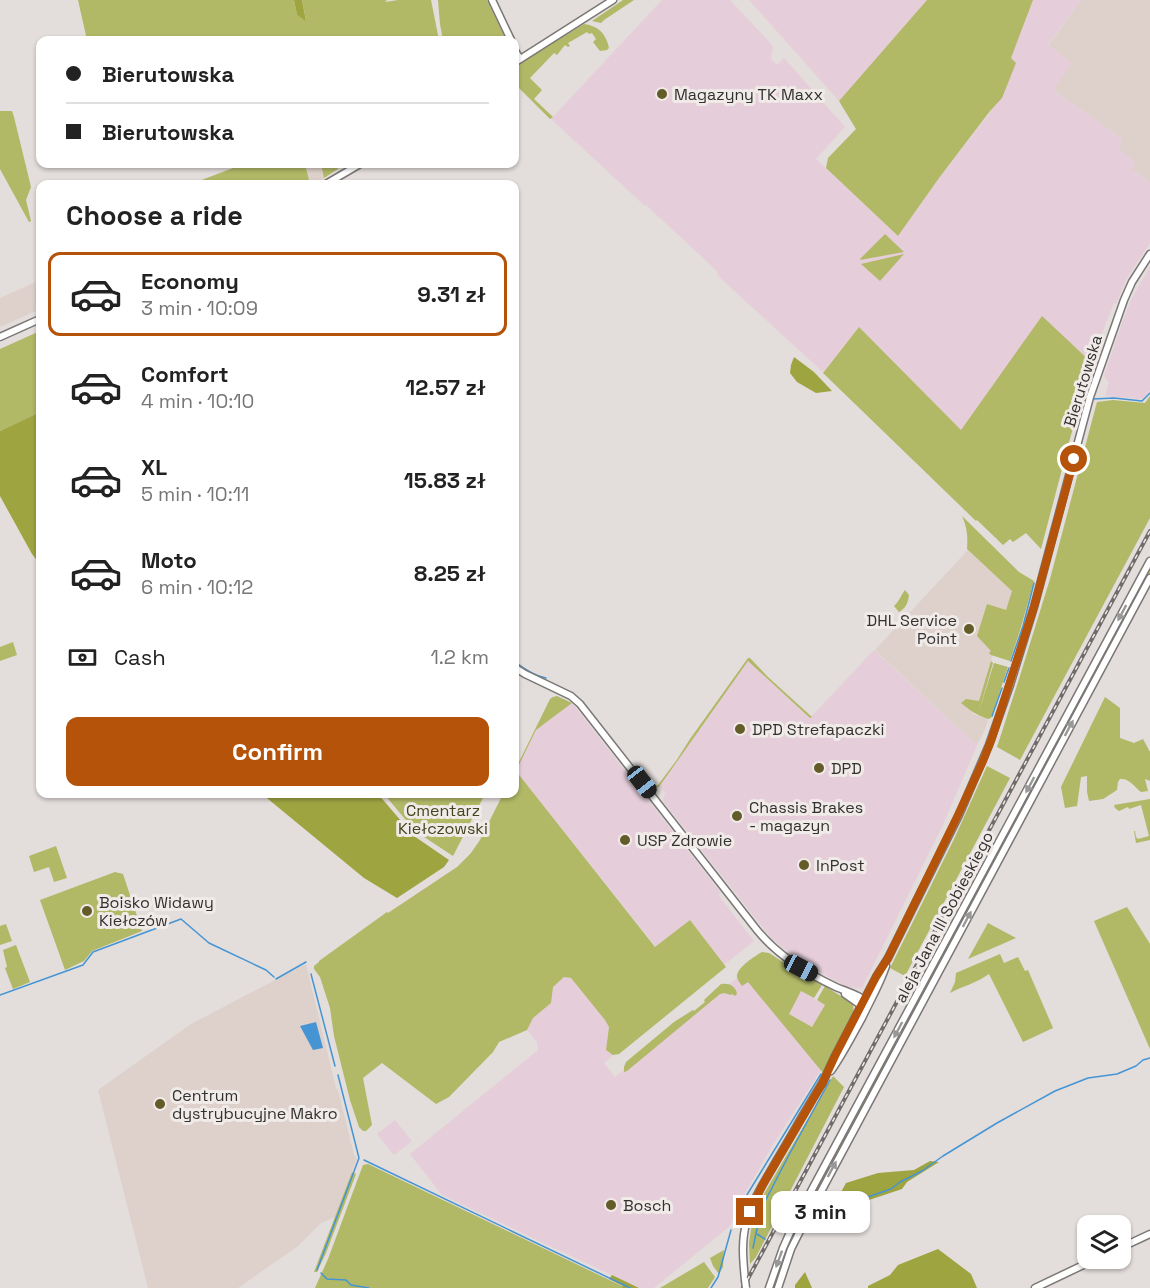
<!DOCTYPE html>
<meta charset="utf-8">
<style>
:root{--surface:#fff;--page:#f2f2f2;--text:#222;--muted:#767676;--line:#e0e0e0;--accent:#b45309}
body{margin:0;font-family:"Space Grotesk",sans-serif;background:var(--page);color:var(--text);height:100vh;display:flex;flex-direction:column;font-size:22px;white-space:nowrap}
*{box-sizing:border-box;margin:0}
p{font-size:20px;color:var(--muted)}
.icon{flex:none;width:33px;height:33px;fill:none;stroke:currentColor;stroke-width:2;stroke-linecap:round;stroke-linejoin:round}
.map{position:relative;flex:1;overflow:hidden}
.side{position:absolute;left:36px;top:180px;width:483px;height:618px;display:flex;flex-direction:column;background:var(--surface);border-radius:12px;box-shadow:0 2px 4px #0004}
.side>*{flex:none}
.banner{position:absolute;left:36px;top:36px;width:483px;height:132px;border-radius:12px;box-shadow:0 2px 4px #0004;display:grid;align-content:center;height:132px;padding:0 30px;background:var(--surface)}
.fabs{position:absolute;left:1077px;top:1215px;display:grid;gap:12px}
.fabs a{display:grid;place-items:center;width:54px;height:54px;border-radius:12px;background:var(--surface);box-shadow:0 2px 4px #0004;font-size:30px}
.end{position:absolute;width:27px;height:27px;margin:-14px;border:8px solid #b45309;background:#fff;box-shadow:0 0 0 3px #fff}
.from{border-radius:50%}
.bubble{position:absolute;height:42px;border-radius:12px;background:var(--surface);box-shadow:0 2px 4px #0004;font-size:20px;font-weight:700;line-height:42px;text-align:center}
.car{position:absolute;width:18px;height:36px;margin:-18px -9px;border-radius:8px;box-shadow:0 0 4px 2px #0007;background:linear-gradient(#222 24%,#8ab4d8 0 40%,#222 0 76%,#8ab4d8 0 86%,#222 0)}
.banner b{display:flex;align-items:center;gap:21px;height:57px;font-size:22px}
.banner b+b{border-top:2px solid var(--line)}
.banner i{width:15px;height:15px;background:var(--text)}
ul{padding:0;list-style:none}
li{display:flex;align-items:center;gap:18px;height:84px;margin:0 12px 9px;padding:0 18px;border:3px solid transparent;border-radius:12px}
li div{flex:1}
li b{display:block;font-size:22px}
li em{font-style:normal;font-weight:700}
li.on{border-color:var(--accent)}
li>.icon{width:54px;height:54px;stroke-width:1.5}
h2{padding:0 30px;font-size:27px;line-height:72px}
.pay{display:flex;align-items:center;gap:15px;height:66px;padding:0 30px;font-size:22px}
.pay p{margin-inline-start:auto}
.primary-button{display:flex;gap:12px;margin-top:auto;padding:12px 30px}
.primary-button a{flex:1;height:69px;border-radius:12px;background:var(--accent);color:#fff;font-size:24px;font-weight:700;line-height:69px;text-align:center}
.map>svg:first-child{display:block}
.built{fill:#ded1cb}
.industrial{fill:#e5ced9}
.green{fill:#b1b866}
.forest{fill:#9ea440}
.water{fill:#4595d4}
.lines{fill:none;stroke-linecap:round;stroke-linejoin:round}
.stream{stroke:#4595d4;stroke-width:1.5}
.secondary-casing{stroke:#7b7775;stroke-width:9}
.secondary{stroke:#fff;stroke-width:6}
.rail-casing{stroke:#6f6c6b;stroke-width:4}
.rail{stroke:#f0ebe8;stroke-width:1.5;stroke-dasharray:4.5;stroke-linecap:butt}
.secondary-bridge-casing{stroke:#7b7775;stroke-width:9;stroke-linecap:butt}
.secondary-bridge{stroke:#fff;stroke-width:6}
.oneway{fill:#999898}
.route{stroke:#b45309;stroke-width:8}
.poi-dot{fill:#635b28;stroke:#f0ebe8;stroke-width:2}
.labels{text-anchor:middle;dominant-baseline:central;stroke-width:6;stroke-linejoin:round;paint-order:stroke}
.poi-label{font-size:16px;fill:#333130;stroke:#f0ebe8;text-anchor:start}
.street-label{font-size:16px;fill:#333130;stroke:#f0ebe8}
.park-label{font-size:16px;fill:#42451c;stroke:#f0ebe8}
</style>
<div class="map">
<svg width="1150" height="1288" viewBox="0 0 1150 1288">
<rect width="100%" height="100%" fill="#e3dddb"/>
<g class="built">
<path d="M1081,0H1150V182L1131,169L1119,149L1122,139L1053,90L1048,46Z"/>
<path d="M305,164H321L324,178L315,184H310Z"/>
<path d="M40,280V309L0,327V298Z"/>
<path d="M968,550L1012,591L992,656L991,661L993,663L978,712L970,709L973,714L988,719L984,732L978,743H974L875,650Z"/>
<path d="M306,964L336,1088L338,1090L354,1155L357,1158L335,1217L321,1223L298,1246L238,1288H148L98,1090L191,1024Z"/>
</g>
<g class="industrial">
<path d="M662,0H730L773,46L771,59L777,65L784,58L845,127L816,159L898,236L939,178L989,114L1033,0H1081L1048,45L1072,63L1053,90L1122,139V144L1119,149L1136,162L1131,169L1150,182V243L1127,278L1116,304L1114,303L1099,341L1101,345L1095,362L1092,363L1042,317L961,430L859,327L823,372L718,276L717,271L646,205L645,206L551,119Z"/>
<path d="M749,0H927L839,101Z"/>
<path d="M1150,267V390L1144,398L1141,399L1105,396L1109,382L1104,376L1123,320L1132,298Z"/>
<path d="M874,650L974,743H978L943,825L862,988L847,987L806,965L790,954L770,937L663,801L665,792L659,787L748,660L810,718Z"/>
<path d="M572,703L721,893L718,895L754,941L724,965L690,920L656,947L516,771L536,730Z"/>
<path d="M742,974L821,1070L774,1143L740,1202L730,1226L654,1288H639L442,1195L410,1154L538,1050L537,1042L527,1030L533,1018L551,1003L553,987L564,977L571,978L605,1019L609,1027L606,1050L613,1055L604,1063L615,1077Z"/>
<path d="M801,991L825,1005L812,1027L788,1013Z"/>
<path d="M395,1120L412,1141L394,1155L377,1134Z"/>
</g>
<g class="green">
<path d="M78,0H294L297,15L306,20L302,0H388L385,1L386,2L398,0H431L439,40H87Z"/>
<path d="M438,0H487L506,40H443L440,24Z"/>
<path d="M623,0H634L604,20L601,23L592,21Z"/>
<path d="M927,0H1033L1011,58L1016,63L1002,98L990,111L939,178L898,236L826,168L828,158L856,129L839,101Z"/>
<path d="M584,24C599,26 606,34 609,48L607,50L600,51L593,42L596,39L592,33L589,34L587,32L568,43L570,46L568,47L565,45L557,55L554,53L530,78L542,90L534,99L553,117L550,119L515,84V66Z"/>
<path d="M0,111H12L14,117L31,187L26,200L31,221L29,222L0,169Z"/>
<path d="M241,164H305L310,184H191L241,165Z"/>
<path d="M321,164H337L338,169L324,178Z"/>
<path d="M885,234L904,252L860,260L861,258Z"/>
<path d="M904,254L880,281L861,264Z"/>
<path d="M1042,316L1092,363L1071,435L1041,549L1026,533L1013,542L1010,539L1003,545L977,520L976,521L823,373L859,327L961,430Z"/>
<path d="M40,331V412L0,431V349Z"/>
<path d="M1150,396V518L1020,760L997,747L1019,679L1050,579L1097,402L1113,400L1145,403Z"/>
<path d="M962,516L1019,572L1034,581L1021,627L1010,661L991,655L989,653L991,651L977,636L987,604L1006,610L1012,591L967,549C968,536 967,527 962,516Z"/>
<path d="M1150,567V573L806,1213L789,1248L774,1288H772L779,1266L801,1217Z"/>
<path d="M905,590L909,595C908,603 906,608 899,612L894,606C899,602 901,595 905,590Z"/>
<path d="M13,642L17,655L0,661V647Z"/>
<path d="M748,658H750L768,677L812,717L810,718L748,661L659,787L652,788L658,785L676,761L690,739Z"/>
<path d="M991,661L993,663L978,714L994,663L1008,667L991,718L988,719C975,714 972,712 961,703L966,699L979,701Z"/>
<path d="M557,696L572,703L536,730L516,771L655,947L690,920L726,967L619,1054L613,1055L606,1050L609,1027L605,1020L571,978L564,977L553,987L551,1003L533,1018L527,1030L499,1042L493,1052L449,1097L436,1104L382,1063L363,1078L372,1125L366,1131H363L359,1127L350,1100L334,1036L330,1008L320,977L314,969V966L319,962V961L387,912L388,913L457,867L471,853L480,840L503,794H514L515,770L550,699L553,697Z"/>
<path d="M1105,697L1120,708V738L1134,743L1143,739L1150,752V781L1145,779L1148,791L1141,792C1134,786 1129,778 1120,779L1118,782L1117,790L1103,799L1089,801L1087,792V776L1081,777L1077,806L1065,808L1061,787Z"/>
<path d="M987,766L1010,778L905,976L890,968L955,837Z"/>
<path d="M384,794H485L453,856L415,831Z"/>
<path d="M1150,799V840L1136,843L1134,831H1135L1136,837L1138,839L1149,836L1141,805L1129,809L1128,807L1119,811L1115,808L1114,805Z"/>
<path d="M56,846L67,878L54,882L49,867L34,872L29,856Z"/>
<path d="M115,872L123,874L142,931L92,951L84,961L65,970L40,900Z"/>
<path d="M1127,907L1150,944V1049L1094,921Z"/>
<path d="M988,923L1016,938L968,959Z"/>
<path d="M6,924L12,941L0,945V926Z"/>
<path d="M16,945L30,982L13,989L5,968L7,967L3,950Z"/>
<path d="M762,952L769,953L800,973L822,985L814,998L801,991L789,1014L812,1027L825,1005L817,1000L825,986L850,1002L853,1005L854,1013L823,1073L748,982L742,986C740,983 738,981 737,977C736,968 755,956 762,952Z"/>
<path d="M1000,954L1004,963L1018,957L1025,971L1028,970L1053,1028L1023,1042L989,974C977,983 963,986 950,993L955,982L956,973Z"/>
<path d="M721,984C729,983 736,986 737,994L735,996L732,994L731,995L724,993L720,994L627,1071L624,1072V1067L626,1062L674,1022L693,1010L694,1011L705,1002L704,1000Z"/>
<path d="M833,1076L844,1087L756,1257L750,1264L749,1243L752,1223L765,1192Z"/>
<path d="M368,1164L624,1287L622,1288H315L328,1259L363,1165Z"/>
<path d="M352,1172L356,1174L326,1253L317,1272H314Z"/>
<path d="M724,1250L723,1267L719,1274L713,1266L710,1258Z"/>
<path d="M704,1262L715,1277L708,1288H660Z"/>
</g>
<g class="forest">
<path d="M294,0H302L306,21L297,15Z"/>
<path d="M794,357L814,372L832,391L816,393L797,382L790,373L791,365Z"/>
<path d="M40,412V564L32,554L0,496V431Z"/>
<path d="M262,794H378L414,836L449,860L444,867L397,898L364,878Z"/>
<path d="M930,1161L939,1162L907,1182L902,1189L869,1200L851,1211L839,1210L825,1205L840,1194L846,1183L878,1173L914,1170Z"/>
<path d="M938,1249L971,1274L977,1288H868V1286L890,1275L898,1265Z"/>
<path d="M805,1272L812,1288H795V1285Z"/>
<path d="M612,1275L639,1288H622L623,1286L609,1279Z"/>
</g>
<path class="water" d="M316,1022L323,1048L313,1050L300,1026Z"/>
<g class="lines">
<g class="stream">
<path d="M1093,399L1114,398L1142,401L1150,393"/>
<path d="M514,661C523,668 535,676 546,678"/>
<path d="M1011,661L1023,626L1034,583"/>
<path d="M1004,682L1009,668"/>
<path d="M992,716L1002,688"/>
<path d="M311,974L335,1066"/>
<path d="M276,979L306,962"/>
<path d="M0,995L83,965L93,952L181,919L209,943L266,970L274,977"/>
<path d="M364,1160L630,1288"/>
<path d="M737,1211L821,1074"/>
<path d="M820,1213L823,1210L847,1204L891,1189L900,1182L922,1171L943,1156L997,1123L1055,1091L1088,1078L1117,1074L1136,1066L1143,1060L1150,1058"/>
<path d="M757,1234L765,1239"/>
<path d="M753,1248L761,1209L790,1153L830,1080"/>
<path d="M317,1270L359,1158L338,1075"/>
<path d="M321,1273L327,1279L346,1280L351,1285L369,1288"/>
<path d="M711,1288L718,1277L731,1230"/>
</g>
<g class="secondary-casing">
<g id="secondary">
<path d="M492,0L511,40"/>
<path d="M514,49L520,59"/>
<path d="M514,63L613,0"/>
<path d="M326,184L360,164"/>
<path d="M0,337L40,319"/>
<path d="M514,667L525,674L571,696L580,704L757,930C778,956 806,973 836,987C847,992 862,995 868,1005"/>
<path d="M845,994L862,1006L866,1005"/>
<path d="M831,1071C843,1054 852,1036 862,1018C870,1001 880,984 886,966"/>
<path d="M822,1084L835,1056L876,977L888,958L959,815L989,745L1010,685L1034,607L1090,397L1124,300L1132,282L1150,254"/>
<path d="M1120,1248L1150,1234"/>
<path d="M745,1280C743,1260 741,1240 747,1220C753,1198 767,1178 778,1158C793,1133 807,1107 823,1082"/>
<path d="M769,1288L783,1248L795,1221L1150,561"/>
<path d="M778,1288L791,1249L802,1227L1150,578"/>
<path d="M1035,1288L1098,1258"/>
</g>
</g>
<use href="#secondary" class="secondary"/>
<g class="rail-casing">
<path id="rail" d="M743,1288L1150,531"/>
</g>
<use href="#rail" class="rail"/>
<g class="secondary-bridge-casing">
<path id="secondary-bridge" d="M745,1280L746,1288"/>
</g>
<use href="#secondary-bridge" class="secondary-bridge"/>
</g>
<defs><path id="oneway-solid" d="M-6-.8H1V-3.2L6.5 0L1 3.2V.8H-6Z" transform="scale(1.5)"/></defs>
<g class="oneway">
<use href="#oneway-solid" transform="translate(1122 613) rotate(118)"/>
<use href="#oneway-solid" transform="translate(1069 728) rotate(-62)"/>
<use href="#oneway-solid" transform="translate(1030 785) rotate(118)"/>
<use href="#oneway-solid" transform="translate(967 919) rotate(-62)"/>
<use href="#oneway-solid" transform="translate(898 1030) rotate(118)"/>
<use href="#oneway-solid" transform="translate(832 1169) rotate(-62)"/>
<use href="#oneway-solid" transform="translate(779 1259) rotate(110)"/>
</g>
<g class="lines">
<path class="route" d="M750,1212L762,1186L822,1084L835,1056L876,977L888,958L958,815L983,761L992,738L1034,607L1074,459"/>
</g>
<g class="poi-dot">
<circle cx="662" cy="94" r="6"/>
<circle cx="969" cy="629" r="6"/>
<circle cx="740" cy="729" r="6"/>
<circle cx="819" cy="768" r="6"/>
<circle cx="737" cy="816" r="6"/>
<circle cx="625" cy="840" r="6"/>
<circle cx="804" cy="865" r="6"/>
<circle cx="87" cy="911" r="6"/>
<circle cx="160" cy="1104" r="6"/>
<circle cx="611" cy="1205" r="6"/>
</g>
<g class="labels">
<g class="poi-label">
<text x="674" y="94">Magazyny TK Maxx</text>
<text x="957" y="620" text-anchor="end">DHL Service<tspan x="957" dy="18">Point</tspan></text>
<text x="752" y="729">DPD Strefapaczki</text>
<text x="831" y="768">DPD</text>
<text x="749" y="807">Chassis Brakes<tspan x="749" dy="18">- magazyn</tspan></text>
<text x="637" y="840">USP Zdrowie</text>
<text x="816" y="865">InPost</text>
<text x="99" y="902">Boisko Widawy<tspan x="99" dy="18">Kiełczów</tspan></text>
<text x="172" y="1095">Centrum<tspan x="172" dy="18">dystrybucyjne Makro</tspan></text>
<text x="623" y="1205">Bosch</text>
</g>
<g class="street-label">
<text transform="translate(1083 381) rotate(-73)">Bierutowska</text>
<text transform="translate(944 917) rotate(-62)">aleja Jana III Sobieskiego</text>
</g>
<g class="park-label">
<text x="443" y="810">Cmentarz<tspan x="443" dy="18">Kiełczowski</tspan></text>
</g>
</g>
</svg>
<div class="fabs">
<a><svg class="icon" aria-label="layers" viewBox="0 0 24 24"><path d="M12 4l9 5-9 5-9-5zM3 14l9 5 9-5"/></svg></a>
</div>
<i class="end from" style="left:1074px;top:459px"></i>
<i class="end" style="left:750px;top:1212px"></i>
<div class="bubble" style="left:771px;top:1191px;width:99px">3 min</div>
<i class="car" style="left:642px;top:782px;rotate:142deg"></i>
<i class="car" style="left:801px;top:968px;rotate:118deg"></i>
<div class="banner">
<b><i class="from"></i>Bierutowska</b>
<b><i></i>Bierutowska</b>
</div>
<section class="side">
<h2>Choose a ride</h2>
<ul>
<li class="on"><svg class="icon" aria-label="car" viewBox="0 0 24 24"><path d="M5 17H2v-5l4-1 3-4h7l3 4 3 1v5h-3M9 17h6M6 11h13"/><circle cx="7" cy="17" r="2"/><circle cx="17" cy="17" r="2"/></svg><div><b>Economy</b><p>3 min · 10:09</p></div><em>9.31 zł</em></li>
<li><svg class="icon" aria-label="car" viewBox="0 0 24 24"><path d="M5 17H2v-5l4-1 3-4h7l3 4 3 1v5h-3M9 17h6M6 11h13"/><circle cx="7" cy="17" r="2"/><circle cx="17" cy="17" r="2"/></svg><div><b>Comfort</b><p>4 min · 10:10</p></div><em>12.57 zł</em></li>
<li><svg class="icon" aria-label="car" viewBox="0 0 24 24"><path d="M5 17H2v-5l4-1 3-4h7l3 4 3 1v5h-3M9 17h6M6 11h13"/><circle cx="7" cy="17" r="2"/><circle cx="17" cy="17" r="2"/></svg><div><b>XL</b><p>5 min · 10:11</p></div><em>15.83 zł</em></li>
<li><svg class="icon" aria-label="car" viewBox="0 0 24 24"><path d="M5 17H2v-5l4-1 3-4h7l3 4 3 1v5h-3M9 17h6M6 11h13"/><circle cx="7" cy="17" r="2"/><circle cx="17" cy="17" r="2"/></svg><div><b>Moto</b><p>6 min · 10:12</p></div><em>8.25 zł</em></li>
</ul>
<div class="pay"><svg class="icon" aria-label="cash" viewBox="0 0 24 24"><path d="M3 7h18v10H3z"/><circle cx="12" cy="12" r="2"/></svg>Cash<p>1.2 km</p></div>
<div class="primary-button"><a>Confirm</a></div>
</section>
</div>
